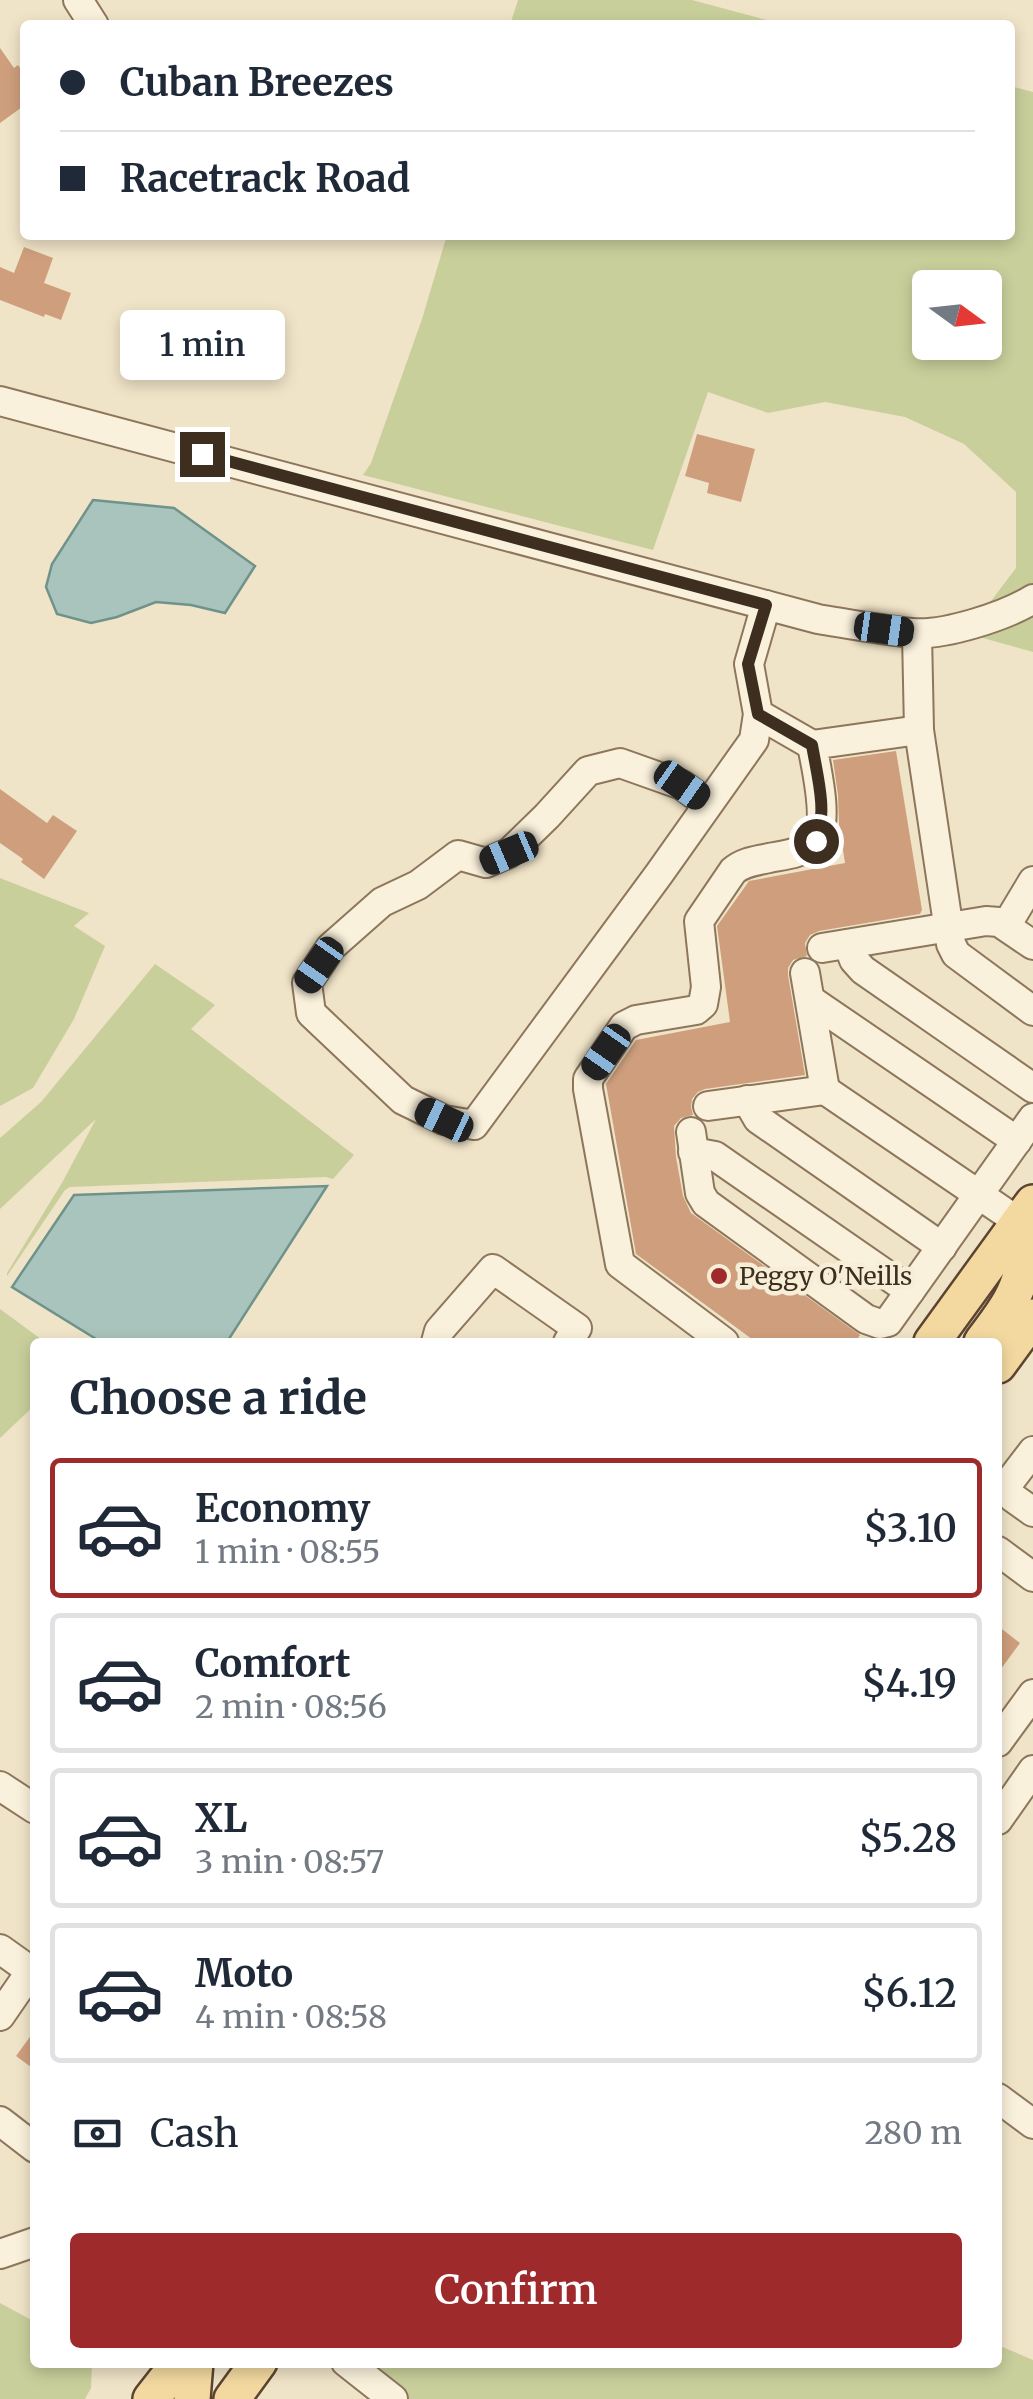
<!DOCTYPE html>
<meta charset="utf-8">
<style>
:root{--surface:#fff;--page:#f2f2f3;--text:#1f2937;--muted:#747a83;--line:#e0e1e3;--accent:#9e2a2b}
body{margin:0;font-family:Merriweather,serif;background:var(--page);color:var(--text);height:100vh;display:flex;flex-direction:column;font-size:38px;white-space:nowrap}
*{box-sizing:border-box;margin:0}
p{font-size:32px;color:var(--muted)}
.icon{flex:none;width:55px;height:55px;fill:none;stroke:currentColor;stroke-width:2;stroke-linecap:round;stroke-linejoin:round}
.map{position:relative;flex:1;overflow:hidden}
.sheet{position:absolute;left:30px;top:1338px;width:972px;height:1030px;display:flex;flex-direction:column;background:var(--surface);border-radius:10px;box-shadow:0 5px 15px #0003}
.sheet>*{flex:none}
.top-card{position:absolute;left:20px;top:20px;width:995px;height:220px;border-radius:10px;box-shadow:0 5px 15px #0003;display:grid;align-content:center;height:220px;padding:0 40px;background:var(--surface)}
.needle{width:65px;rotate:105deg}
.fabs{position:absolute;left:912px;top:270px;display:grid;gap:20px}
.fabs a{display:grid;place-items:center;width:90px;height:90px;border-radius:10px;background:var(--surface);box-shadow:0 5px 15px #0003;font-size:50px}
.end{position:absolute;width:45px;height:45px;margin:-22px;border:12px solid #3d2e20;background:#fff;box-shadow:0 0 0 5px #fff}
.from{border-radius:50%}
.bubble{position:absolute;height:70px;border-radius:10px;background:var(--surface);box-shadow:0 5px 15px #0003;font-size:32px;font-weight:600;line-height:70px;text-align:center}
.car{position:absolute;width:30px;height:60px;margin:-30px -15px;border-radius:12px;box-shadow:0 0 8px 2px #0007;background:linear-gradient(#222 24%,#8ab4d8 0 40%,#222 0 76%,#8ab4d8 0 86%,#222 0)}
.top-card b{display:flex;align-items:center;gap:35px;height:95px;font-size:38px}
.top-card b+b{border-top:2px solid var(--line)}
.top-card i{width:25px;height:25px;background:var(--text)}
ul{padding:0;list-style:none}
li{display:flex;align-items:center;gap:30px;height:140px;margin:0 20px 15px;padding:0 20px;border:5px solid var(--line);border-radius:10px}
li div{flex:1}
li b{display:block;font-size:38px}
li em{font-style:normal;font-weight:600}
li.selected{border-color:var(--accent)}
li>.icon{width:90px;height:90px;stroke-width:1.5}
h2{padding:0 40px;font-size:45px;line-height:120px}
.pay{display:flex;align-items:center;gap:25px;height:110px;padding:0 40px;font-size:38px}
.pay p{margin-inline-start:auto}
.button{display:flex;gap:20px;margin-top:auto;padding:20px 40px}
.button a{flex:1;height:115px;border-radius:10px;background:var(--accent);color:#fff;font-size:40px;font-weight:600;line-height:115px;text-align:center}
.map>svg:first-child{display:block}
.green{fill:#c9cf9b;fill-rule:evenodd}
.water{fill:#a9c4bc;stroke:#6f938a;stroke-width:2.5}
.building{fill:#cf9f7d}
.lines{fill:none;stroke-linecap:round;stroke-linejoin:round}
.minor-casing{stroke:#8d765c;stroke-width:32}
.major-casing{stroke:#5b4430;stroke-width:40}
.minor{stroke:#faf1dc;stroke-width:28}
.major{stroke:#f3d9a0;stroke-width:35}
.route{stroke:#3d2e20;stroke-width:12}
.poi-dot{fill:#9e2a2b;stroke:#f7eed8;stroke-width:4}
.labels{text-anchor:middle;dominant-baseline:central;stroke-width:9;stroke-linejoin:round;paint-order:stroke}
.poi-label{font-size:25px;fill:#3d2e20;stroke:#f7eed8;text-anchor:start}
</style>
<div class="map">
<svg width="1033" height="2399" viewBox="0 0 1033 2399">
<rect width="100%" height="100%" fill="#f0e4c8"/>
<g class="green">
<path d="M518,0H692L785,25H510Z"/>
<path d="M1010,86L1033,92V586L985,609L1016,568V492L964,444L905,417L825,402L768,413L708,392L653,550L363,475L371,463L422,319L447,235H1010ZM930,288H985V342H930Z"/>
<path d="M1033,612V652L972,635Z"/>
<path d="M0,878L89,913L74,926L105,946L74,1019L33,1088L0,1106Z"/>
<path d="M155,964L215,1005L191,1029L354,1155L333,1179L326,1177L70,1187L65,1190L7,1276V1273L63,1181L96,1119L0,1209V1138L41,1102Z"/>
<path d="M0,1309L45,1342H35V1405L0,1438Z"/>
<path d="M0,2303L35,2322V2362L89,2363L92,2365L91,2388L85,2399H0Z"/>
<path d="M998,2345L1033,2360V2399H375L326,2363L998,2362Z"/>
</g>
<g class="water">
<path d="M93,500L174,508L255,566L225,613L191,605L156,602L117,617L91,623L57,614L46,587L52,564Z"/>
<path d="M327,1186L227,1342H101L12,1287L74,1195Z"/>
</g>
<g class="building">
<path d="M0,48L14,68L18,65L25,75V105L0,123Z"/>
<path d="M24,247L53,258L44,283L71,293L61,320L45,314L44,317L0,300V267L14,273Z"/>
<path d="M697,434L755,449L741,502L707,493L709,483L685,476Z"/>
<path d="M896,751L922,910L920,914L819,931L810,935L805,943L807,956L793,960L788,968V975L805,1075L705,1089L698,1092L692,1099L691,1107L693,1115L681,1118L674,1126L676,1157L683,1196L691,1213L860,1335L855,1342H756L636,1254L606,1084L636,1040L730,1022L717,926L749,881L845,863L839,824L838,795L833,760Z"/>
<path d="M0,789L47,823L53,815L77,831L44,879L21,862L23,859L0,843Z"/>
<path d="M998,1626L1020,1643L998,1673Z"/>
<path d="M35,2030V2070L16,2056Z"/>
</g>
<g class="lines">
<g class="minor-casing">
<g id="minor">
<path d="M78,0L94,25"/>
<path d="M0,401L818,619C849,624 881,630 912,633C944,636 1006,616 1033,599"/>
<path d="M917,634L919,730L951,944L956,954L1033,1011"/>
<path d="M758,714L812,745"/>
<path d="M708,804L682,785L620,763L588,771L547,816L509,853L486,863L458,855L418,885L382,902L331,947L307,983L311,1013L403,1100L444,1120L474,1125L659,874L754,740L758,714L749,664L766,605"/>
<path d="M1006,926L1033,881"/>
<path d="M848,944L854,960L863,970L1033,1088"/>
<path d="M822,948L986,921L999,922L1033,945"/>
<path d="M812,1001L1017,1141"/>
<path d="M825,1090L1019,1222"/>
<path d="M747,1100L758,1119L942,1247"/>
<path d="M708,1106L825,1090L805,973"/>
<path d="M691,1132L700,1193L706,1203L866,1319L880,1324L888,1322L1033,1118"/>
<path d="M693,1152L715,1156L910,1291"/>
<path d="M436,1342L439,1331L493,1269L577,1328L568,1342"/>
<path d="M724,1342L620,1264L588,1089V1079L624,1026L636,1020L696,1010L703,1004L706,987L699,921L733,871C743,862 756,861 769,858C784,855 801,854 813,843C831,827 816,767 812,745L919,730"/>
<path d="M1033,1451L1010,1481L1007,1488L1012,1497L1033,1512"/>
<path d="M998,1551L1033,1577"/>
<path d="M998,1742L1033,1694"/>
<path d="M0,1786L35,1809"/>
<path d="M998,1820L1033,1770"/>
<path d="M0,1949L35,1974"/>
<path d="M0,2016L31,1971"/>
<path d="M998,2098L1033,2124"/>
<path d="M0,2121L35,2148"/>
<path d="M0,2254L35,2242"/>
<path d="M346,2362L393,2399"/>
</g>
</g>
<g class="major-casing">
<g id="major">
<path d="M932,1342L1033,1203"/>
<path d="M982,1342C998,1320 1022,1292 1022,1263C1022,1249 1020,1235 1019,1222"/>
<path d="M998,1365L1033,1317"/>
<path d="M151,2399L180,2362"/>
<path d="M192,2399L195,2362"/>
<path d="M232,2399L259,2362"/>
</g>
</g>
<use href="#minor" class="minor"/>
<use href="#major" class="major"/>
</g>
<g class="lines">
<path class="route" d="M202,454L766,605L748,664L758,714L812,745C817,775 828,812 816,841"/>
</g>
<circle class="poi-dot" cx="719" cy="1276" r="10"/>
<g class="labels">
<g class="poi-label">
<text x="739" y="1276">Peggy O'Neills</text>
</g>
</g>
</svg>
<div class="fabs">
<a><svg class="needle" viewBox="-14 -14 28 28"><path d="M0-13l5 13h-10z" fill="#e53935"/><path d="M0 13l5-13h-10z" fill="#747a83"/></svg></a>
</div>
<i class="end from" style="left:816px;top:841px"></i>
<i class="end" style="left:202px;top:454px"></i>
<div class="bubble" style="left:120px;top:310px;width:165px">1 min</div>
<i class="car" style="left:884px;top:629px;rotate:98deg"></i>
<i class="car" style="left:682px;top:785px;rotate:125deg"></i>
<i class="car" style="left:509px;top:853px;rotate:247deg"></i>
<i class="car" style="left:319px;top:965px;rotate:215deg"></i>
<i class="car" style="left:606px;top:1052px;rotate:215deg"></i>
<i class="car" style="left:444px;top:1120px;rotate:295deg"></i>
<div class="top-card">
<b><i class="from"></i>Cuban Breezes</b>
<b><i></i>Racetrack Road</b>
</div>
<section class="sheet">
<h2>Choose a ride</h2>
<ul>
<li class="selected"><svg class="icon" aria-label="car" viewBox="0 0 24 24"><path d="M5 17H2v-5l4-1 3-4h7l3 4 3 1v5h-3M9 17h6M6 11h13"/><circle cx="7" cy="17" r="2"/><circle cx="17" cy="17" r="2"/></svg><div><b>Economy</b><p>1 min · 08:55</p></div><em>$3.10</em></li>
<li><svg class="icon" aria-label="car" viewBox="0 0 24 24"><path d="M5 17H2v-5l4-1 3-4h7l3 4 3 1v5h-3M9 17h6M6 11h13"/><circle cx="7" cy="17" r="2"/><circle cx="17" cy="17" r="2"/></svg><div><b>Comfort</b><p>2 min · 08:56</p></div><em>$4.19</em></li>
<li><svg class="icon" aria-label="car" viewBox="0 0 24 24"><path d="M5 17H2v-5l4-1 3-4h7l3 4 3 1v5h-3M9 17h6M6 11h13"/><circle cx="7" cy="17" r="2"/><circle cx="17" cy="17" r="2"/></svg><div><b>XL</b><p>3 min · 08:57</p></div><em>$5.28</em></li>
<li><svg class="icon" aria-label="car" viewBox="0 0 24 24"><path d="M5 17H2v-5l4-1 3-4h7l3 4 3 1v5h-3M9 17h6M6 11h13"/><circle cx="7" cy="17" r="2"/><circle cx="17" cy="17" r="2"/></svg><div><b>Moto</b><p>4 min · 08:58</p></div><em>$6.12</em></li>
</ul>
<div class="pay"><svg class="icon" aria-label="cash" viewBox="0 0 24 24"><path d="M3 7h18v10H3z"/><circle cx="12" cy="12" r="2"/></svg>Cash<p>280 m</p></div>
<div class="button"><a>Confirm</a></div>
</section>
</div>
